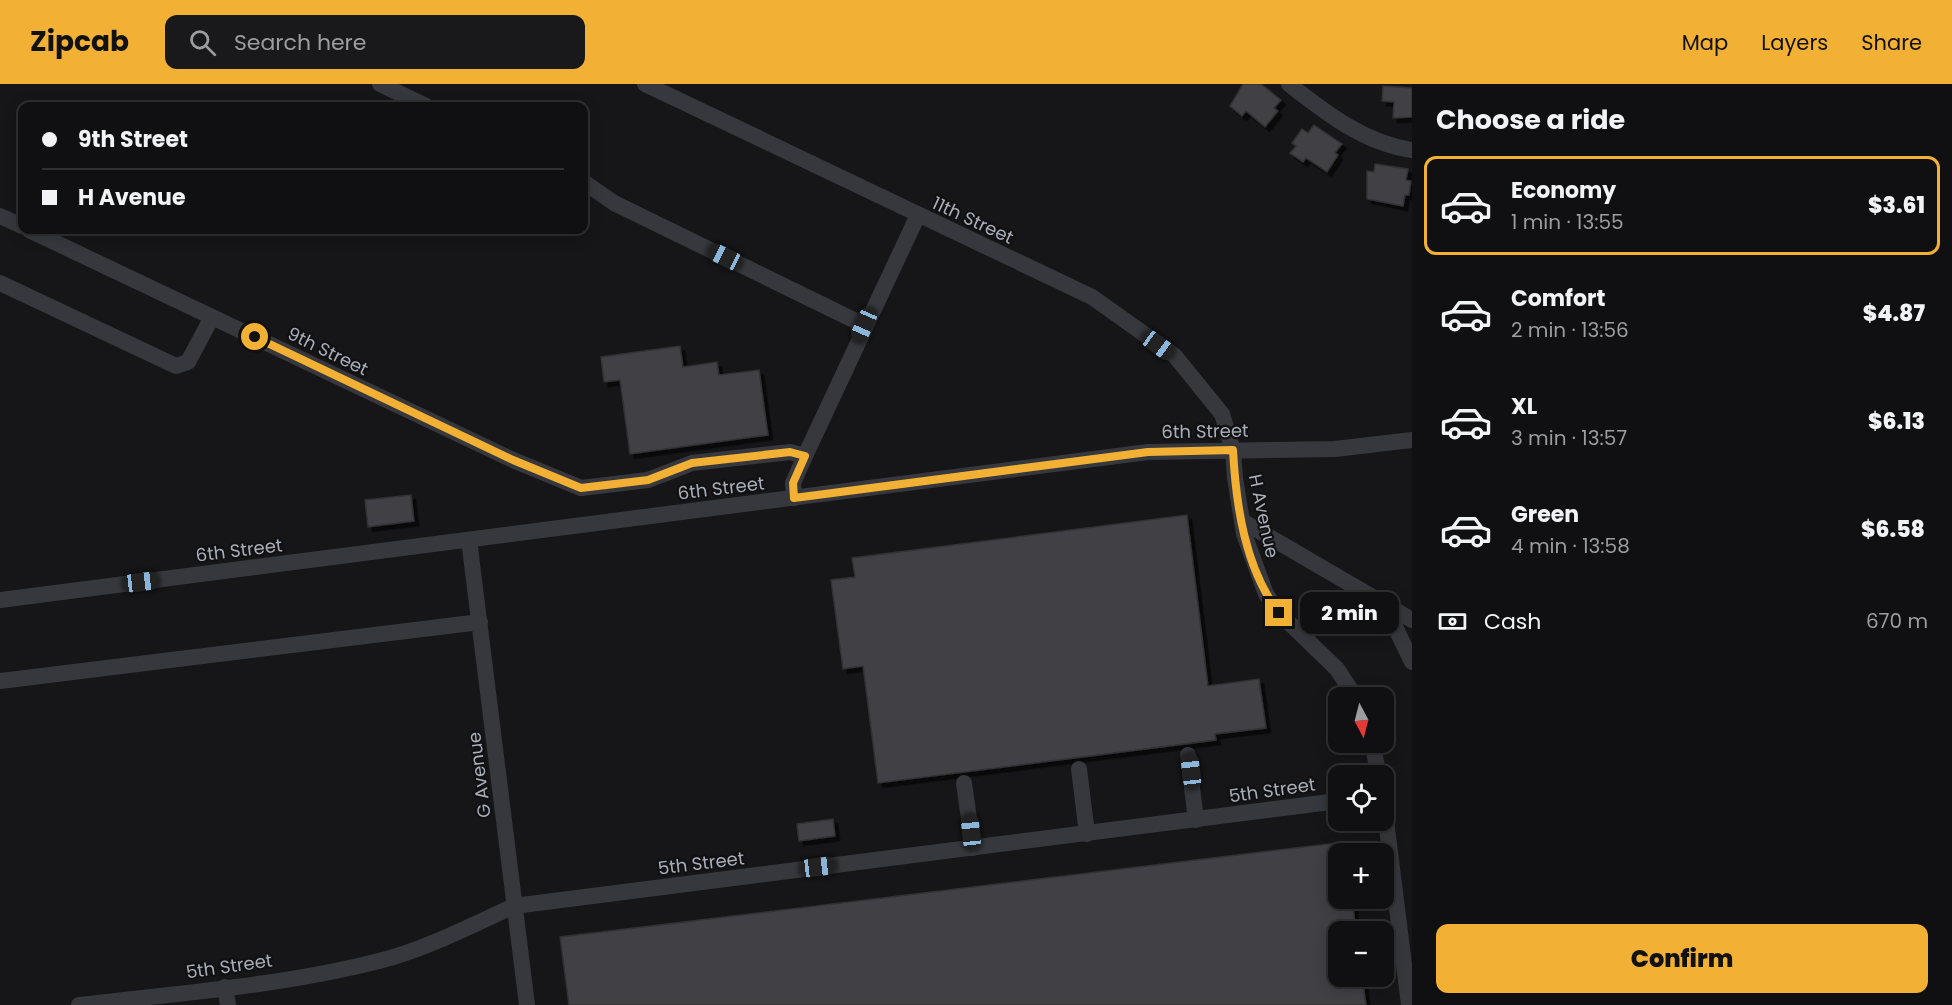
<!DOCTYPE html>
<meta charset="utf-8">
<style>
:root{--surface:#101012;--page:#19191b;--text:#f1f3f6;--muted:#9c9d9f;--line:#303032;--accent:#f2b134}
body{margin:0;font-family:Poppins,sans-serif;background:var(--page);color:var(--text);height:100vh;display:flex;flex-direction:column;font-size:22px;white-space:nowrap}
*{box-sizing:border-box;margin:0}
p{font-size:20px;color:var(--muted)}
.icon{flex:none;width:33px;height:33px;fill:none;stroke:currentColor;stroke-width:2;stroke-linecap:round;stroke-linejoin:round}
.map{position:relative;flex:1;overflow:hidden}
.drawer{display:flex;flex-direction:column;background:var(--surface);width:540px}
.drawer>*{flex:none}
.hud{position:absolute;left:18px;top:18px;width:570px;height:132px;border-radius:12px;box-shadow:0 3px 15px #0003,0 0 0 2px var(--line);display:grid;align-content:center;height:132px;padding:0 24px;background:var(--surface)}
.needle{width:39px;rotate:173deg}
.controls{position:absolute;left:1328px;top:603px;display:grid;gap:12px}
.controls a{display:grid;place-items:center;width:66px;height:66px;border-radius:12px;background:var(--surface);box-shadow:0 3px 15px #0003,0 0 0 2px var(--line);font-size:30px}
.end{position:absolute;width:27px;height:27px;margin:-14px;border:8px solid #f2b134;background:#111;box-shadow:0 0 0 3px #111}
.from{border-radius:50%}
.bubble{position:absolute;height:42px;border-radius:12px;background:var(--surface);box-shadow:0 3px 15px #0003,0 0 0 2px var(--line);font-size:20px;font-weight:800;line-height:42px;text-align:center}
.car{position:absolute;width:18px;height:36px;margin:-18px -9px;border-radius:8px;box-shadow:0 0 4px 2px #0007;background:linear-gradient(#222 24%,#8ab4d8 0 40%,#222 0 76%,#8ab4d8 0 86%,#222 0)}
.hud b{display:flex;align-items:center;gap:21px;height:57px;font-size:22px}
.hud b+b{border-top:2px solid var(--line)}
.hud i{width:15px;height:15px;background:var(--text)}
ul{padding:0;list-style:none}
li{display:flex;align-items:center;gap:18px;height:99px;margin:0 12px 9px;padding:0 12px;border:3px solid transparent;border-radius:12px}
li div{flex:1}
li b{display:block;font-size:22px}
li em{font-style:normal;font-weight:800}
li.selected{border-color:var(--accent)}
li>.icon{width:54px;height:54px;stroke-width:1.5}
h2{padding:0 24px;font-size:27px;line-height:72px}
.pay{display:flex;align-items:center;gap:15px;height:66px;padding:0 24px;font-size:22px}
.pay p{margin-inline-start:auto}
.action{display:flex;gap:12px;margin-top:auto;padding:12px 24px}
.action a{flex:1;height:69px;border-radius:12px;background:var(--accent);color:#111;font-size:24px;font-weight:800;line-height:69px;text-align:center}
header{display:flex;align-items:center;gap:36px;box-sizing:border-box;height:84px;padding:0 30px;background:var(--accent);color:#111}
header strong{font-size:28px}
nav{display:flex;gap:33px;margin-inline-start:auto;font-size:21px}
.search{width:420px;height:54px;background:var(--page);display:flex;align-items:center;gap:15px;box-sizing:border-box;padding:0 21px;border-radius:12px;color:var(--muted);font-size:22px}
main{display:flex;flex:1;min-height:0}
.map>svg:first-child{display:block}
.building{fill:#404145;stroke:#303034;stroke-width:1.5;filter:url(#shadow)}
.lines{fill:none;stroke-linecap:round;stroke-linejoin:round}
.minor{stroke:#37383d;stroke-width:16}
.route{stroke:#f2b134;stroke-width:8}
.labels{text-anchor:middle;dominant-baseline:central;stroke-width:4.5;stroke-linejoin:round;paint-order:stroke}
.street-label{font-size:18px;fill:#a8adb8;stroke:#111113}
</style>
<header>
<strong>Zipcab</strong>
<div class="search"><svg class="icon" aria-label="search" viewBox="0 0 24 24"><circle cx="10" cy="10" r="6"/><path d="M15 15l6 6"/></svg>Search here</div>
<nav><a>Map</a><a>Layers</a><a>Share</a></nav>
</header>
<main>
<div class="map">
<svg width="1412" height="921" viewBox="0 0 1412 921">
<defs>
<filter id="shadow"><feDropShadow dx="4.5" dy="4.5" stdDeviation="0" flood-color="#0009"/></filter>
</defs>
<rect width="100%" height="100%" fill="#161618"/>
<g class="building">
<path d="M1243,0H1261L1281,16L1274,24L1278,27L1265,43L1246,27L1242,32L1230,22Z"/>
<path d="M1383,2L1412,4V33L1393,34L1394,18L1382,17Z"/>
<path d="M1314,41L1342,60L1335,69L1338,71L1327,88L1306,74L1303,78L1290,69L1296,62L1292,59L1302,45L1308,49Z"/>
<path d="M1375,80L1408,85L1406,96L1411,97L1409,111H1405L1403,122L1367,115V87L1374,88Z"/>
<path d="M680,262L683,283L717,278L719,291L759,286L768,351L630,370L620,296L604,298L601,273Z"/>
<path d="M411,411L414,437L368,443L365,416Z"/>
<path d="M1187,431L1208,602L1259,595L1266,644L1215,650L1216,656L878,699L863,582L843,585L831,496L855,493L852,474Z"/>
<path d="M833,735L835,752L799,757L797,740Z"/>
<path d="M1345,758L1346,770H1338V814H1352L1356,848H1338V892H1362L1366,921H569L560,853Z"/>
</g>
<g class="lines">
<g class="minor">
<path d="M380,0L426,22"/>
<path d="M645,0L1092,213L1175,272L1222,330L1233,366L1235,394L1244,450L1266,510L1279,529L1337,585L1356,614"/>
<path d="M1289,0C1326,29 1364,59 1412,66"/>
<path d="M584,98L614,119L864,241"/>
<path d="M0,132L22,142"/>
<path d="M29,146L513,376L581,404L648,396L692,379L790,368L805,372"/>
<path d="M0,199L176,282L188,278L212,233"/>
<path d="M794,414L793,399L805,372L918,131"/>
<path d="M1242,437L1412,536"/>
<path d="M469,456L527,921"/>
<path d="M0,516L1148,368L1335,365L1412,356"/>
<path d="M1384,520L1412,578"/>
<path d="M0,597L480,538"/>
<path d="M1372,658L1379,692"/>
<path d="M1188,671L1196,736"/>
<path d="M1079,685L1087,750"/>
<path d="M964,699L973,764"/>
<path d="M1383,712L1409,921"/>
<path d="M225,903L228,921"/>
<path d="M79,921C178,909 281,902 379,877C426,865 470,842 514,822L1338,717"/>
</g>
</g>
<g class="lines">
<path class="route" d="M255,253L513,376L581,404L648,396L692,379L790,368L805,372L793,399L794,414L1148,368L1233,366C1236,422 1245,484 1279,529"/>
</g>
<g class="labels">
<g class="street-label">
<text transform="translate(973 136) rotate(25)">11th Street</text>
<text transform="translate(328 267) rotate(26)">9th Street</text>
<text transform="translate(1205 347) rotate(-1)">6th Street</text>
<text transform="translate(721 404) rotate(-7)">6th Street</text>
<text transform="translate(1264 432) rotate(78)">H Avenue</text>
<text transform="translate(239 466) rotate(-7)">6th Street</text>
<text transform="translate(479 691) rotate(-97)">G Avenue</text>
<text transform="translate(1272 706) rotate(-8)">5th Street</text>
<text transform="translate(701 779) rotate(-7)">5th Street</text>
<text transform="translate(229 882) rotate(-8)">5th Street</text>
</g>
</g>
</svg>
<div class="controls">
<a><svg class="needle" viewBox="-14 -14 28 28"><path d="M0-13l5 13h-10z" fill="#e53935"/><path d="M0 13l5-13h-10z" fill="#9c9d9f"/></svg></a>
<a><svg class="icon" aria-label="locate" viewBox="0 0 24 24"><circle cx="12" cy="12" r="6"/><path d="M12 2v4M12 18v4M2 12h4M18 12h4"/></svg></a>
<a>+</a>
<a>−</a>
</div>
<i class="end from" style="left:255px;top:253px"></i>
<i class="end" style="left:1279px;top:529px"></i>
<div class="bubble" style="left:1300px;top:508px;width:99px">2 min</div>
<i class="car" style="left:725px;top:173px;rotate:296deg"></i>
<i class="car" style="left:864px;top:241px;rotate:204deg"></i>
<i class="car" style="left:1158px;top:261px;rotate:126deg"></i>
<i class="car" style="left:141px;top:498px;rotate:83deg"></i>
<i class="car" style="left:1191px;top:687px;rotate:353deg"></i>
<i class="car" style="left:971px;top:748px;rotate:354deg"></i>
<i class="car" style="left:818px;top:783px;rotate:83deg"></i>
<div class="hud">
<b><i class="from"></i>9th Street</b>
<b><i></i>H Avenue</b>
</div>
</div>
<section class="drawer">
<h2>Choose a ride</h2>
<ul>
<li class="selected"><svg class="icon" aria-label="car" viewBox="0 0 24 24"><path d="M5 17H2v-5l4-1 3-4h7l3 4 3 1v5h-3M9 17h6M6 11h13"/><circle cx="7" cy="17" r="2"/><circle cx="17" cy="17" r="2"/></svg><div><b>Economy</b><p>1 min · 13:55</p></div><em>$3.61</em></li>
<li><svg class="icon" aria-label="car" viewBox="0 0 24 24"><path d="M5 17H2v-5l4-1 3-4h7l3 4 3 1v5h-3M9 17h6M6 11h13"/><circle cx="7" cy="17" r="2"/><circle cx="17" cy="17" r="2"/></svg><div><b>Comfort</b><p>2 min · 13:56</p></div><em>$4.87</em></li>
<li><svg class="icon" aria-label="car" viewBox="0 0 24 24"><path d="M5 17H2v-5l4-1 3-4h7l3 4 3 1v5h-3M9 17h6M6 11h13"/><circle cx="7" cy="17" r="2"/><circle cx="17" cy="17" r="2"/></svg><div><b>XL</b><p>3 min · 13:57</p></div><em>$6.13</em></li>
<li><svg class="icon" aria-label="car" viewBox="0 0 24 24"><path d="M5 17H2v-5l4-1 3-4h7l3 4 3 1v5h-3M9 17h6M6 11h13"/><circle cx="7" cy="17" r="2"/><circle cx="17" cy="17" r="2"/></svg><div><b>Green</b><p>4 min · 13:58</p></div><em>$6.58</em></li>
</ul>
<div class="pay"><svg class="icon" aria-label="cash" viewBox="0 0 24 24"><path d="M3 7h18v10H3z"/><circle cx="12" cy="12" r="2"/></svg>Cash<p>670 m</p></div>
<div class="action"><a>Confirm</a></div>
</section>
</main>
